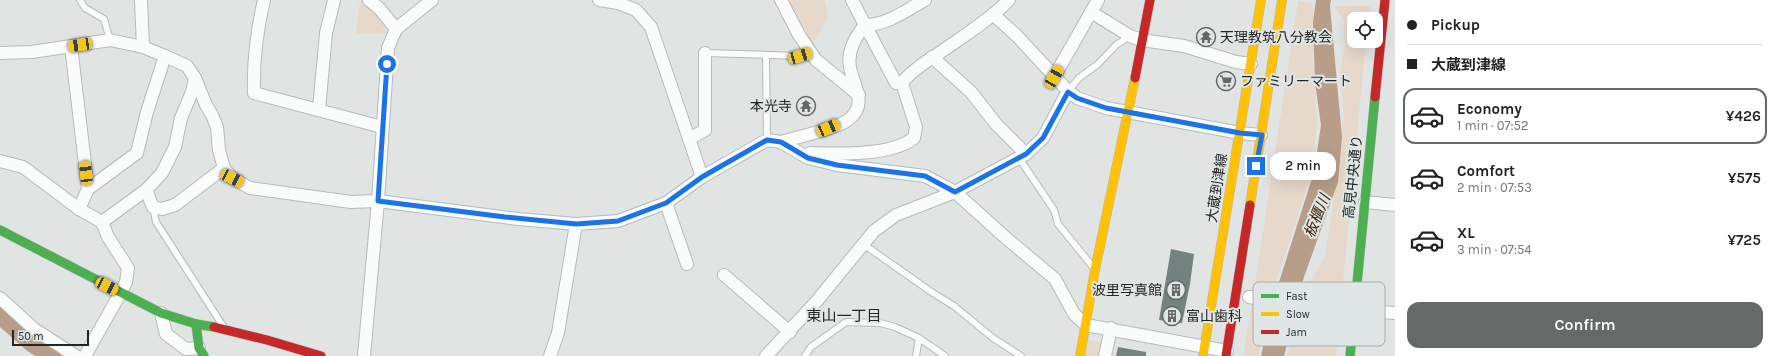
<!DOCTYPE html>
<meta charset="utf-8">
<style>
:root{--surface:#fff;--page:#f6f6f6;--text:#222;--muted:#767676;--line:#e0e0e0;--accent:#656968}
body{margin:0;font-family:Karla,"Noto Sans JP",sans-serif;background:var(--page);color:var(--text);height:100vh;display:flex;flex-direction:column;font-size:15px;white-space:nowrap}
*{box-sizing:border-box;margin:0}
p{font-size:13px;color:var(--muted)}
.icon{flex:none;width:22px;height:22px;fill:none;stroke:currentColor;stroke-width:2;stroke-linecap:round;stroke-linejoin:round}
.map{position:relative;flex:1;overflow:hidden}
.details{display:flex;flex-direction:column;background:var(--surface);width:380px}
.details>*{flex:none}
.guide{display:grid;align-content:center;height:88px;padding:0 12px;background:var(--surface)}
.buttons{position:absolute;left:1347px;top:12px;display:grid;gap:8px}
.buttons a{display:grid;place-items:center;width:36px;height:36px;border-radius:8px;background:var(--surface);box-shadow:0 4px 16px #0002;font-size:20px}
.scale{position:absolute;left:12px;bottom:10px;width:77px;box-sizing:border-box;padding-left:4px;border:2px solid #232625;border-top:0;font-size:11px;line-height:14px;white-space:nowrap;color:#232625;-webkit-text-stroke:3px #dfe6e5;paint-order:stroke}
.end{position:absolute;width:18px;height:18px;margin:-9px;border:5px solid #1a73e8;background:#fff;box-shadow:0 0 0 2px #fff}
.from{border-radius:50%}
.bubble{position:absolute;height:28px;border-radius:12px;background:var(--surface);box-shadow:0 4px 16px #0002;font-size:13px;font-weight:600;line-height:28px;text-align:center}
.car{position:absolute;width:12px;height:24px;margin:-12px -6px;border-radius:5px;box-shadow:0 0 3px 1px #0007;background:linear-gradient(#f5c518 24%,#345 0 40%,#f5c518 0 76%,#345 0 86%,#f5c518 0)}
.guide b{display:flex;align-items:center;gap:14px;height:38px;font-size:15px}
.guide b+b{border-top:1px solid var(--line)}
.guide i{width:10px;height:10px;background:var(--text)}
ul{padding:0;list-style:none}
li{display:flex;align-items:center;gap:12px;height:56px;margin:0 8px 6px;padding:0 4px;border:2px solid transparent;border-radius:12px}
li div{flex:1}
li b{display:block;font-size:15px}
li em{font-style:normal;font-weight:600}
li.current{border-color:var(--accent)}
li>.icon{width:36px;height:36px;stroke-width:1.5}
.primary-button{display:flex;gap:8px;margin-top:auto;padding:8px 12px}
.primary-button a{flex:1;height:46px;border-radius:12px;background:var(--accent);color:#fff;font-size:16px;font-weight:600;line-height:46px;text-align:center}
main{display:flex;flex:1;min-height:0}
.map>svg:first-child{display:block}
.green{fill:#e7d8cc}
.water{fill:#b89e89}
.lines{fill:none;stroke-linecap:round;stroke-linejoin:round}
.river{stroke:#b89e89;stroke-width:18}
.building{fill:#738380}
.lane-casing{stroke:#b7baba;stroke-width:8}
.street-casing{stroke:#b7baba;stroke-width:14}
.fast-casing{stroke:#b7baba;stroke-width:10}
.slow-casing{stroke:#b7baba;stroke-width:10}
.jam-casing{stroke:#b7baba;stroke-width:10}
.lane{stroke:#fafbfb;stroke-width:6}
.street{stroke:#fafbfb;stroke-width:12}
.fast{stroke:#4caf50;stroke-width:9}
.slow{stroke:#ffc107;stroke-width:9}
.jam{stroke:#c62828;stroke-width:9}
.route{stroke:#1a73e8;stroke-width:5}
.labels{text-anchor:middle;dominant-baseline:central;stroke-width:4;stroke-linejoin:round;paint-order:stroke}
.poi-label{font-size:14px;fill:#232625;stroke:#dfe6e5;text-anchor:start}
.street-label{font-size:14px;fill:#232625;stroke:#dfe6e5}
.water-label{font-size:15px;font-style:italic;fill:#3f220b;stroke:#dfe6e5}
.neighbourhood-label{font-size:15px;fill:#232625;stroke:#dfe6e5}
.key{fill:#dfe6e5;stroke:#a7acab;stroke-width:1}
.key-label{font-size:11px;fill:#232625}
</style>
<main>
<div class="map">
<svg width="1395" height="356" viewBox="0 0 1395 356">
<rect width="100%" height="100%" fill="#e0e5e4"/>
<g class="green">
<path d="M360,0C372,3 384,22 386,34L356,33Z"/>
<path d="M787,0H824C833,19 822,28 813,44Z"/>
<path d="M1298,1L1313,3V60L1317,124L1312,172L1272,294L1254,290Z"/>
<path d="M1334,6H1370L1369,19H1354V41H1366L1336,356H1287L1305,290L1325,257L1332,211L1344,115L1340,73L1345,45L1344,21Z"/>
<path d="M1252,302L1270,303L1258,356H1243Z"/>
<path d="M1087,339L1103,343L1101,356H1084Z"/>
</g>
<path class="water" d="M1316,0H1331L1330,6L1342,137L1338,182L1304,277L1284,356H1261L1274,298L1314,172L1321,125L1315,83L1313,22Z"/>
<g class="lines">
<path class="river" d="M0,315L33,344L52,356"/>
</g>
<g class="building">
<path d="M1171,249L1194,254L1190,284L1182,323L1159,320Z"/>
<path d="M1118,347L1146,352V356H1116Z"/>
</g>
<g class="lines">
<g class="lane-casing">
<g id="lane">
<path d="M80,0L85,8L104,19L110,40"/>
<path d="M705,53L800,56L811,53"/>
<path d="M766,56L767,140"/>
<path d="M1068,91L1079,78L1098,64L1116,45L1130,36"/>
<path d="M1019,158L1054,210L1058,224L1093,267"/>
<path d="M153,207L156,222L223,326"/>
<path d="M863,244L933,293L954,306L993,338L1021,356"/>
<path d="M805,356L811,347L846,322L880,323L895,327L919,338L945,356"/>
<path d="M916,356L919,338"/>
</g>
</g>
<g class="street-casing">
<g id="street">
<path d="M141,0L143,47"/>
<path d="M264,0C257,30 253,63 254,93L382,127"/>
<path d="M369,0L379,8L396,29"/>
<path d="M599,0L618,3L636,10L651,27L702,177"/>
<path d="M781,0L799,35L816,60L859,95"/>
<path d="M1091,12L1130,36L1141,40L1184,46L1236,62L1251,64"/>
<path d="M994,15L1018,37L1068,91L1077,98L1106,108L1240,133L1261,135"/>
<path d="M71,46L88,189L79,209"/>
<path d="M0,53L32,52L110,40L143,47L165,56L187,66L195,78L206,105L212,115L217,127L219,150L224,168L232,178L250,188L351,202L378,201L518,219L576,224L618,221L666,203L702,177L767,140L781,142L808,158L837,165L925,176L955,192L1006,238L1055,279L1074,314L1086,325L1227,351"/>
<path d="M932,57L971,92L996,124L1026,154"/>
<path d="M1054,77L1098,0"/>
<path d="M195,78L192,92L181,118L175,147L162,173L146,190L153,207L162,209L175,205L224,168"/>
<path d="M902,83H896L865,25C887,25 905,11 925,0"/>
<path d="M319,109L326,33L334,0"/>
<path d="M689,139L705,130V53"/>
<path d="M781,142C797,137 836,129 848,120C869,104 853,86 850,67C847,51 855,37 865,25L852,0"/>
<path d="M810,153C839,154 891,156 914,138L916,127L902,83C911,71 925,62 938,54C962,37 988,21 1009,0"/>
<path d="M0,161L23,167L79,209L102,222L108,237L128,268L126,282L121,292L85,356"/>
<path d="M88,189L137,153L147,112L165,56"/>
<path d="M1365,202L1395,205"/>
<path d="M666,203L687,264"/>
<path d="M102,222L146,190"/>
<path d="M724,275L790,332"/>
<path d="M1249,297L1301,305"/>
<path d="M0,298L34,329L76,356"/>
<path d="M1355,310L1395,313"/>
<path d="M161,313L166,334L186,349L199,348"/>
<path d="M364,356L378,201L388,48L396,29L432,0"/>
<path d="M550,356L558,333L576,224"/>
<path d="M766,356L816,302L874,231L896,215L955,192L1026,154L1043,138L1068,91"/>
<path d="M1105,356L1111,328"/>
</g>
</g>
<g class="fast-casing">
<g id="fast">
<path d="M0,230L161,313L196,324L214,327"/>
<path d="M196,324L199,348L204,356"/>
<path d="M1350,356L1375,97"/>
</g>
</g>
<g class="slow-casing">
<g id="slow">
<path d="M1250,205L1282,0"/>
<path d="M1080,356L1095,270L1135,78"/>
<path d="M1203,356L1261,0"/>
</g>
</g>
<g class="jam-casing">
<g id="jam">
<path d="M1135,78L1150,0"/>
<path d="M1375,97L1385,0"/>
<path d="M214,327L267,340L321,356"/>
<path d="M1226,356L1250,205"/>
</g>
</g>
<use href="#lane" class="lane"/>
<use href="#street" class="street"/>
<use href="#fast" class="fast"/>
<use href="#slow" class="slow"/>
<use href="#jam" class="jam"/>
</g>
<g class="lines">
<path class="route" d="M387,64L378,201L505,217L576,224L618,221L666,203L702,177L767,140L781,142L808,158L837,165L925,176L955,192L1026,154L1043,138L1068,92L1077,98L1106,108L1240,133L1262,135L1256,166"/>
</g>
<defs>
<g id="temple-ring" transform="scale(1)"><circle r="9.5" fill="#dfe6e5" stroke="#656968" stroke-width="1.5"/><path d="M0-6L5-2H3V0L6.5 2.5H4V6H1.5V3h-3V6H-4V2.5H-6.5L-3 0V-2H-5Z" fill="#656968"/></g>
<g id="supermarket-ring" transform="scale(1)"><circle r="9.5" fill="#dfe6e5" stroke="#656968" stroke-width="1.5"/><path d="M-6-5.5h2.5l.6 2H6L4.5 2H-2.5L-4.4-4H-6ZM-1.5 3.2a1.3 1.3 0 1 0 .1 0ZM3 3.2a1.3 1.3 0 1 0 .1 0Z" fill="#656968"/></g>
<g id="building-ring" transform="scale(1)"><circle r="9.5" fill="#dfe6e5" stroke="#656968" stroke-width="1.5"/><path d="M-4-6H4V6H1V3H-1V6H-4ZM-2.5-4.3h1.7v1.8h-1.7ZM.8-4.3h1.7v1.8H.8ZM-2.5-1h1.7V.8h-1.7ZM.8-1h1.7V.8H.8Z" fill="#656968"/></g>
</defs>
<g fill-rule="evenodd">
<use href="#temple-ring" x="1206" y="37"/>
<use href="#supermarket-ring" x="1226" y="81"/>
<use href="#temple-ring" x="806" y="106"/>
<use href="#building-ring" x="1176" y="290"/>
<use href="#building-ring" x="1172" y="316"/>
</g>
<g class="labels">
<g class="poi-label">
<text x="1220" y="37">天理教筑八分教会</text>
<text x="1240" y="81">ファミリーマート</text>
<text x="792" y="106" text-anchor="end">本光寺</text>
<text x="1162" y="290" text-anchor="end">波里写真館</text>
<text x="1186" y="316">富山歯科</text>
</g>
<g class="street-label">
<text transform="translate(1353 177) rotate(-84)">高見中央通り</text>
<text transform="translate(1217 188) rotate(-81)">大蔵到津線</text>
</g>
<g class="water-label">
<text transform="translate(1317 216) rotate(-68)">板櫃川</text>
</g>
<g class="neighbourhood-label">
<text x="844" y="316">東山一丁目</text>
</g>
</g>
<rect x="1253" y="282" width="132" height="64" rx="6" class="key"/>
<rect x="1261" y="294" width="18" height="4" fill="#4caf50"/>
<rect x="1261" y="312" width="18" height="4" fill="#ffc107"/>
<rect x="1261" y="330" width="18" height="4" fill="#c62828"/>
<g class="key-label">
<text x="1286" y="300">Fast</text>
<text x="1286" y="318">Slow</text>
<text x="1286" y="336">Jam</text>
</g>
</svg>
<div class="buttons">
<a><svg class="icon" aria-label="locate" viewBox="0 0 24 24"><circle cx="12" cy="12" r="6"/><path d="M12 2v4M12 18v4M2 12h4M18 12h4"/></svg></a>
</div>
<div class="scale">50 m</div>
<i class="end from" style="left:387px;top:64px"></i>
<i class="end" style="left:1256px;top:166px"></i>
<div class="bubble" style="left:1270px;top:152px;width:66px">2 min</div>
<i class="car" style="left:80px;top:45px;rotate:262deg"></i>
<i class="car" style="left:800px;top:56px;rotate:74deg"></i>
<i class="car" style="left:1054px;top:77px;rotate:30deg"></i>
<i class="car" style="left:828px;top:128px;rotate:67deg"></i>
<i class="car" style="left:86px;top:173px;rotate:353deg"></i>
<i class="car" style="left:232px;top:178px;rotate:116deg"></i>
<i class="car" style="left:107px;top:286px;rotate:117deg"></i>
</div>
<section class="details">
<div class="guide">
<b><i class="from"></i>Pickup</b>
<b><i></i>大蔵到津線</b>
</div>
<ul>
<li class="current"><svg class="icon" aria-label="car" viewBox="0 0 24 24"><path d="M5 17H2v-5l4-1 3-4h7l3 4 3 1v5h-3M9 17h6M6 11h13"/><circle cx="7" cy="17" r="2"/><circle cx="17" cy="17" r="2"/></svg><div><b>Economy</b><p>1 min · 07:52</p></div><em>¥426</em></li>
<li><svg class="icon" aria-label="car" viewBox="0 0 24 24"><path d="M5 17H2v-5l4-1 3-4h7l3 4 3 1v5h-3M9 17h6M6 11h13"/><circle cx="7" cy="17" r="2"/><circle cx="17" cy="17" r="2"/></svg><div><b>Comfort</b><p>2 min · 07:53</p></div><em>¥575</em></li>
<li><svg class="icon" aria-label="car" viewBox="0 0 24 24"><path d="M5 17H2v-5l4-1 3-4h7l3 4 3 1v5h-3M9 17h6M6 11h13"/><circle cx="7" cy="17" r="2"/><circle cx="17" cy="17" r="2"/></svg><div><b>XL</b><p>3 min · 07:54</p></div><em>¥725</em></li>
</ul>
<div class="primary-button"><a>Confirm</a></div>
</section>
</main>
